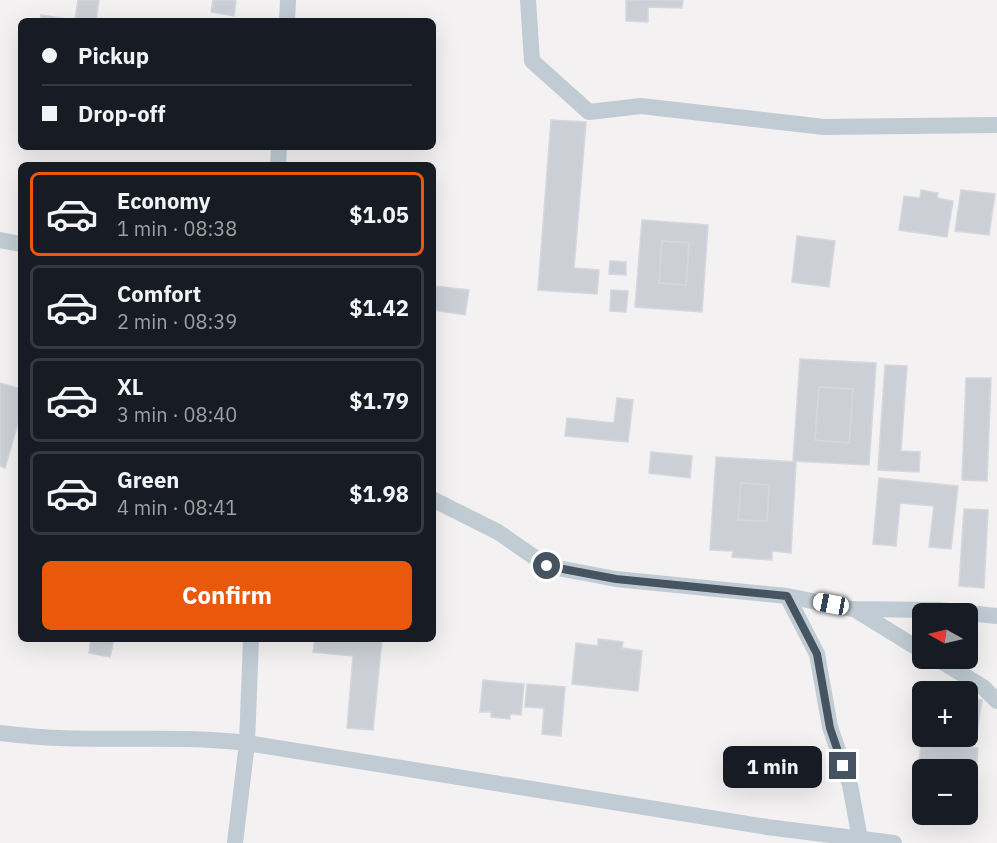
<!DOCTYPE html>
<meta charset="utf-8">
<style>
:root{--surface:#171b24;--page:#242831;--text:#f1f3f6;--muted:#9ea1a6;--line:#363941;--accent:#ea580c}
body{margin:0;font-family:"IBM Plex Sans",sans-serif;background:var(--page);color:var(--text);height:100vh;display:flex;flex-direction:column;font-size:22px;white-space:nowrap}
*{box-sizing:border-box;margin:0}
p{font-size:20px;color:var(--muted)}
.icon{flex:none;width:33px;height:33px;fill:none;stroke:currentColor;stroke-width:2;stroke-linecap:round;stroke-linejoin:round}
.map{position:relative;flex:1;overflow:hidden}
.panel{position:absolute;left:18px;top:162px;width:418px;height:480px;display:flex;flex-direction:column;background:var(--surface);border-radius:9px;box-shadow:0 6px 24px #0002}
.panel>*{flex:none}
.guide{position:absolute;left:18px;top:18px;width:418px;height:132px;border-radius:9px;box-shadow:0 6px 24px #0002;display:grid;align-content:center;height:132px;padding:0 24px;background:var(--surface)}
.needle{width:39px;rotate:278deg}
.fabs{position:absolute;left:912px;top:603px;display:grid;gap:12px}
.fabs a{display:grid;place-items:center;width:66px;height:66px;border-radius:9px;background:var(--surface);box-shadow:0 6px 24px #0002;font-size:30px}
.end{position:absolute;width:27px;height:27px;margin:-14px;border:8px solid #465461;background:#fff;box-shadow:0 0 0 3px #fff}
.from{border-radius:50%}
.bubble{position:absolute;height:42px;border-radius:9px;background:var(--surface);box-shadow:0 6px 24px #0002;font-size:20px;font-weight:800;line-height:42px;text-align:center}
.car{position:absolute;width:18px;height:36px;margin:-18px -9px;border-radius:8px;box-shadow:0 0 4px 2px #0007;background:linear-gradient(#fff 24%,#345 0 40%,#fff 0 76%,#345 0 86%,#fff 0)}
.guide b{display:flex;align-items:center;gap:21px;height:57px;font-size:22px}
.guide b+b{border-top:2px solid var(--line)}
.guide i{width:15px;height:15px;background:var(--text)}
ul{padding:10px 0 0;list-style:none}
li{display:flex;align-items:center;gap:18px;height:84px;margin:0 12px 9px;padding:0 12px;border:3px solid var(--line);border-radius:9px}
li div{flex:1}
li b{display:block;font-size:22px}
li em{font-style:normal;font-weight:800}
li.selected{border-color:var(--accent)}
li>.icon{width:54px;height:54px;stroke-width:1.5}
.action{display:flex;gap:12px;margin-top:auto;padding:12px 24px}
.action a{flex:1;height:69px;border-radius:9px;background:var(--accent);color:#fff;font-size:24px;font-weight:800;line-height:69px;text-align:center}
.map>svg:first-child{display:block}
.building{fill:#ccd0d6;stroke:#d4d7dd;stroke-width:1.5;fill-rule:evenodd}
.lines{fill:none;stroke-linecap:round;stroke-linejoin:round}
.street{stroke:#c0cbd4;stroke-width:16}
.route{stroke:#465461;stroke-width:8}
</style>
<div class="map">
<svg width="997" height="843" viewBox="0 0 997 843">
<rect width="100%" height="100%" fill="#f3f1f1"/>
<g class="building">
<path d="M78,0H99L96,21H40L41,15L75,20Z"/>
<path d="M213,0H236L234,16L211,12Z"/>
<path d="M626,0H683L682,8L648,7V22L626,21Z"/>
<path d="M551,120L586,122L574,268L599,270L597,294L538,290Z"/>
<path d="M921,190L938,193L937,198L953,201L947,237L899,230L904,196L920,198Z"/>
<path d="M961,190L995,194L989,235L955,231Z"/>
<path d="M642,220L708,225L702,312L635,307ZM662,241L689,243L686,285L659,283Z"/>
<path d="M797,236L835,241L829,287L792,282Z"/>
<path d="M662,241L689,243L686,285L659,283Z"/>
<path d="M610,261L626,262V275L609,274Z"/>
<path d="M434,286L469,290L465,315L434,310Z"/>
<path d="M611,290L628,291L626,312L610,311Z"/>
<path d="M800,359L876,363L869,465L793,461ZM819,387L853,389L849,443L815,440Z"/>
<path d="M885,365L907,366L901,451L920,452L919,472L878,470Z"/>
<path d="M966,378H991L987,481L962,480Z"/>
<path d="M0,383L21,389V413L5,468L0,466Z"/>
<path d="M819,387L853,389L849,443L815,440Z"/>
<path d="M617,398L633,400L628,442L565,436L567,418L614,423Z"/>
<path d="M651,452L692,456L690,478L649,473Z"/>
<path d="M716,457L796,462L791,553L772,551V560L732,557L733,551L710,550ZM741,483L769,485L767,521L738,520Z"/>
<path d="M879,478L958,486L951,549L929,547L934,506L900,503L896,546L873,544Z"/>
<path d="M741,483L769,485L767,521L738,520Z"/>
<path d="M964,509L988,510L984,588L959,586Z"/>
<path d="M91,639H114L110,657L89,653Z"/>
<path d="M315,639H382L373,730L347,728L353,656L313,652Z"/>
<path d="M598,639L623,642L622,648L642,651L638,691L572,684L576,643L598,646Z"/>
<path d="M483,680L524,684L521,715L510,714V719L491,717V712H480Z"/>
<path d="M527,684L565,687L561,736L542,734L544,708L525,707Z"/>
<path d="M968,698L982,700L976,739L962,736H968Z"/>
<path d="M921,742L978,748L974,792H968V770H947L948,766L919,763Z"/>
</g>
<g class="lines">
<g class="street">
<path d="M528,0L532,61L589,112L641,106L824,127L997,125"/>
<path d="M287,21L288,0"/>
<path d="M278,165L279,147"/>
<path d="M0,240L21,244"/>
<path d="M434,500L498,532L547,566L616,579L787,596L852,609L939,610L997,616"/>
<path d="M787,596L817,654L830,727L850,785L860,839"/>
<path d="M854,609L922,651"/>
<path d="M936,658L983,687L997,701"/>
<path d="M0,733C84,745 163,733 247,743L767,827L894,843"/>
<path d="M235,843L247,743L251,639"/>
</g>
</g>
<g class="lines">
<path class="route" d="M547,566L616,579L787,596L817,654L830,728L843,766"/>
</g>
</svg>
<div class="fabs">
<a><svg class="needle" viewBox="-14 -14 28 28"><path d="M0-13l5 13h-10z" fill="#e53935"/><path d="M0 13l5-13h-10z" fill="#9ea1a6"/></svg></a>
<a>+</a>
<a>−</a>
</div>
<i class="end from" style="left:547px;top:566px"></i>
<i class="end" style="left:843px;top:766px"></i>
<div class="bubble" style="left:723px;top:746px;width:99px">1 min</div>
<i class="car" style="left:831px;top:604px;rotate:281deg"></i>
<div class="guide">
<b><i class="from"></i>Pickup</b>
<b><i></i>Drop-off</b>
</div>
<section class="panel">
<ul>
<li class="selected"><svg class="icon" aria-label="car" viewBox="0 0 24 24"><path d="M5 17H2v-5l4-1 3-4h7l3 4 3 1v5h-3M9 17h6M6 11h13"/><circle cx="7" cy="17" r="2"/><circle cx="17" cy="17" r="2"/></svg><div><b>Economy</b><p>1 min · 08:38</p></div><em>$1.05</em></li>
<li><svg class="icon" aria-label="car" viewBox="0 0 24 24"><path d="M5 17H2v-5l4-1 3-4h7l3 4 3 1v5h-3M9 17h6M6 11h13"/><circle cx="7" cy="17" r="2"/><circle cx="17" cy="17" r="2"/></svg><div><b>Comfort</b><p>2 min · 08:39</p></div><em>$1.42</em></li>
<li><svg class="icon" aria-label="car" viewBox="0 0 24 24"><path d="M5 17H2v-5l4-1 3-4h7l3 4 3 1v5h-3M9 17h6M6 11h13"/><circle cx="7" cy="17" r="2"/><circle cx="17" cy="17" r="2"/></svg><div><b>XL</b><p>3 min · 08:40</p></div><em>$1.79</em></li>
<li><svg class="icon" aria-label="car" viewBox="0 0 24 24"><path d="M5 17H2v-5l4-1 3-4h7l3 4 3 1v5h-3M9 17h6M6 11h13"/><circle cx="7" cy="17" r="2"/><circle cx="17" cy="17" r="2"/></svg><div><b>Green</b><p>4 min · 08:41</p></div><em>$1.98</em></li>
</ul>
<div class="action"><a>Confirm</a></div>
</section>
</div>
